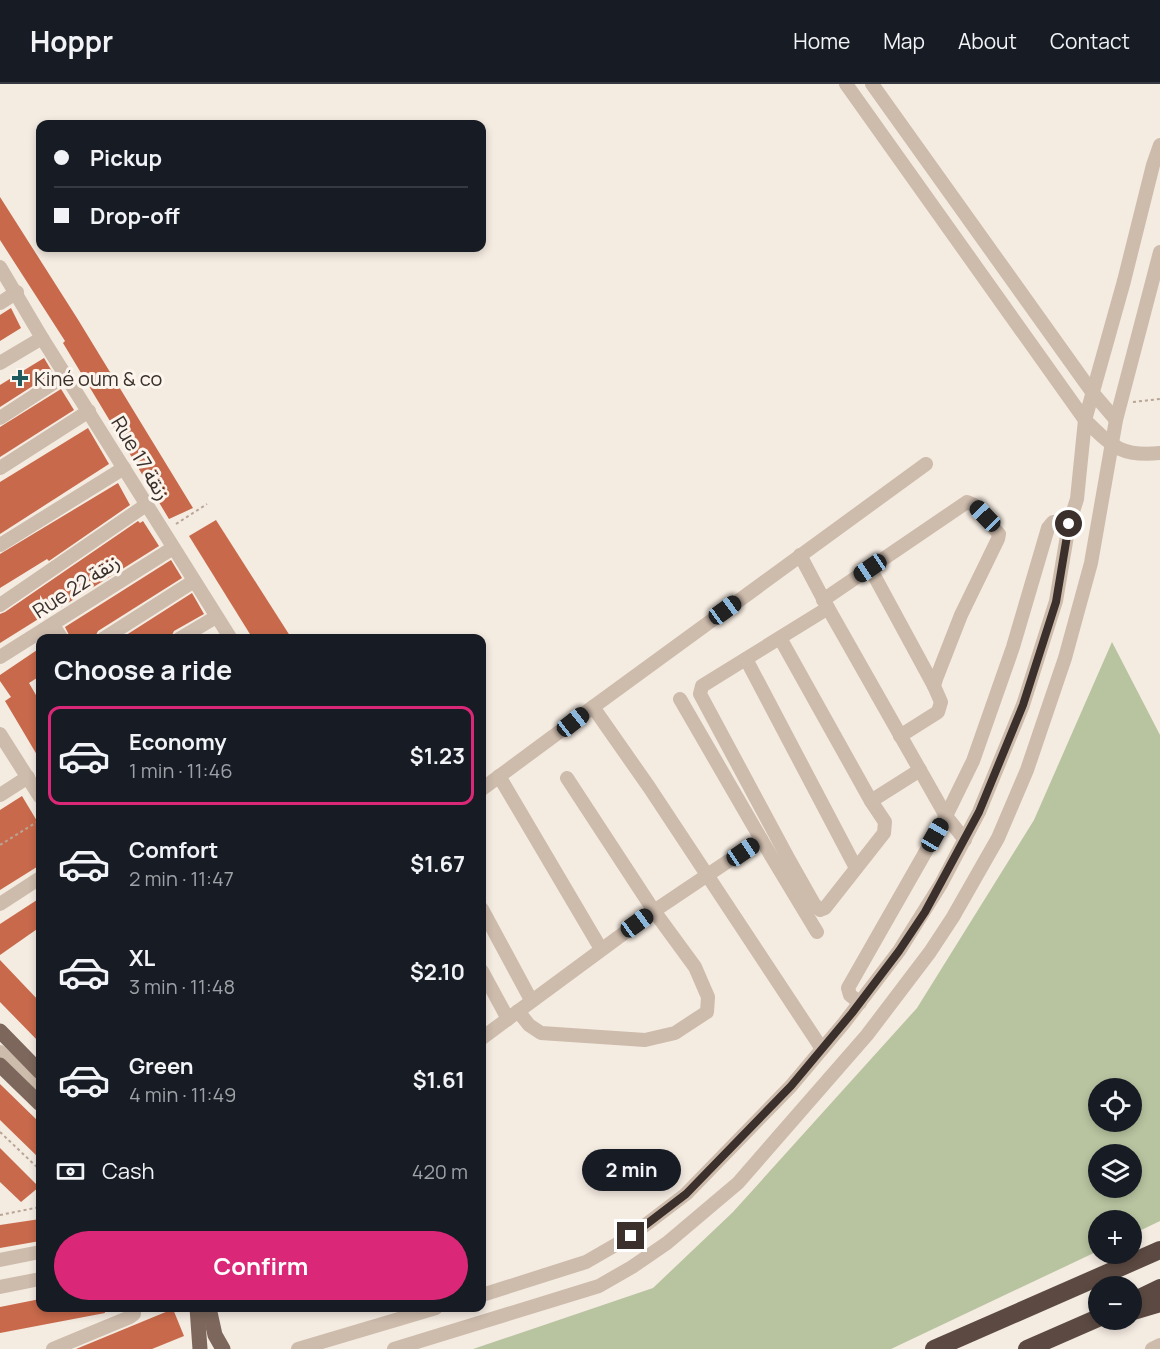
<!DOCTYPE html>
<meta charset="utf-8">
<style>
:root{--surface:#171b24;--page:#20242c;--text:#f1f3f6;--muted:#9ea1a6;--line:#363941;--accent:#db2777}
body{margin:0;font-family:Manrope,"Noto Sans Arabic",sans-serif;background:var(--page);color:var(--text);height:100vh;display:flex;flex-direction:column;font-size:22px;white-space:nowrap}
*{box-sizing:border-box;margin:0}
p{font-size:20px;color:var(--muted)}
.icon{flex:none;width:33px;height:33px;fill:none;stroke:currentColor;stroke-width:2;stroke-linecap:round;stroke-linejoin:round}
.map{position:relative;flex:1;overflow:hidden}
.side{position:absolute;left:36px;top:550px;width:450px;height:678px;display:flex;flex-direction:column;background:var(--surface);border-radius:12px;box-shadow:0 3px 9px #0003}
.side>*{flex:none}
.guide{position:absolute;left:36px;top:36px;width:450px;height:132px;border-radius:12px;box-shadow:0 3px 9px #0003;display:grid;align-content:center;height:132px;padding:0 18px;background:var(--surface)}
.fabs{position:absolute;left:1088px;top:994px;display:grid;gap:12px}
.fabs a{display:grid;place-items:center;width:54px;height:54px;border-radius:50%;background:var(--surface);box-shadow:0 3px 9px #0003;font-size:30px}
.end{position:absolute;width:27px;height:27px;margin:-14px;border:8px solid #3b302b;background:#fff;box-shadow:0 0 0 3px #fff}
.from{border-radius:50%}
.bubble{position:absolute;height:42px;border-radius:21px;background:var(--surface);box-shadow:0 3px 9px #0003;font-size:20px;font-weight:700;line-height:42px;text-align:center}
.car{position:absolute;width:18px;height:36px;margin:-18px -9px;border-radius:8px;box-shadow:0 0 4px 2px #0007;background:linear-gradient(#222 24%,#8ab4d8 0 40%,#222 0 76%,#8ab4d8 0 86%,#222 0)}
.guide b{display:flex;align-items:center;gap:21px;height:57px;font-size:22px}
.guide b+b{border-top:2px solid var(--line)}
.guide i{width:15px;height:15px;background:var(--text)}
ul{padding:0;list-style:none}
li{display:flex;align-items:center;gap:18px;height:99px;margin:0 12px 9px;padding:0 6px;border:3px solid transparent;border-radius:12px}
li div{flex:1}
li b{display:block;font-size:22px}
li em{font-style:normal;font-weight:700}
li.on{border-color:var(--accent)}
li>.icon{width:54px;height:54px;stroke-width:1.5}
h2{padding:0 18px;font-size:27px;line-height:72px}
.pay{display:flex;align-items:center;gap:15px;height:66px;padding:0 18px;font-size:22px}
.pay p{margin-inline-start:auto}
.button{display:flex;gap:12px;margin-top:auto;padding:12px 18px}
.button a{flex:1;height:69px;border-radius:36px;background:var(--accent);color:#fff;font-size:24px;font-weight:700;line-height:69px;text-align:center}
header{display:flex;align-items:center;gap:36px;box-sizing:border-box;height:84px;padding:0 30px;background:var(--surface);border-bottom:2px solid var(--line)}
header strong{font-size:28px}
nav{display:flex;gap:33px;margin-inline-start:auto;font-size:21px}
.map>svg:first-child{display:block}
.green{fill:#b8c4a0;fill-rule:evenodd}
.building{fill:#c8694b}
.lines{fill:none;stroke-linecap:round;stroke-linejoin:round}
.path{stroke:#b9a596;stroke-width:2;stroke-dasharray:3 3;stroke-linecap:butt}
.minor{stroke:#cdbbac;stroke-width:14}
.major{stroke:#7d675c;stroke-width:15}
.highway{stroke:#5c4a42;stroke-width:18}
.route{stroke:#3b302b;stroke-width:8}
.poi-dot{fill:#1f5a5e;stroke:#fbf5ee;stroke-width:2}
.labels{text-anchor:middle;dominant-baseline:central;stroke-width:6;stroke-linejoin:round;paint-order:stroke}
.poi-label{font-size:20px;fill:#3b302b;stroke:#fbf5ee;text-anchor:start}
.street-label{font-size:20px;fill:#3b302b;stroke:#fbf5ee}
</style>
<header>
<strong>Hoppr</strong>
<nav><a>Home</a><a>Map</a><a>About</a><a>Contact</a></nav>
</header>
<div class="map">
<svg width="1160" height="1265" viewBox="0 0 1160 1265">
<rect width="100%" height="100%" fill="#f4ebe1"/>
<path class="green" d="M1112,558L1160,651V1137L1131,1151V1137H1098V1167L891,1265H473L653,1204L733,1128L917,924L1034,736ZM1098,1005H1131V1038H1098ZM1098,1071H1131V1104H1098Z"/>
<g class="building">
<path d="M0,113L77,234L193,424L169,435L63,259L65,257L0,156Z"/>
<path d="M11,224L21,244L0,257V231Z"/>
<path d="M44,274L53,289L0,323V301Z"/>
<path d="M61,305L74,326L0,373V343Z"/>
<path d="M88,344L109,380L0,450V398Z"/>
<path d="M118,399L130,421L49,477L47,475L0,504V470Z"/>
<path d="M216,436L292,555H253L189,452Z"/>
<path d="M138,437L140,439L143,437L159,462L52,529L40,511V534L0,559V530L5,528Z"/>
<path d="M171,476L182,494L98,547L94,555H71L65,543Z"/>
<path d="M192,509L204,530L174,547L170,555H120Z"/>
<path d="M40,564V592L29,599L40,618V676L5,617L11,613L0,597V591Z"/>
<path d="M22,712L40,742V781L0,806V726Z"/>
<path d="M40,814V843L0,871V840Z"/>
<path d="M0,876L40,918V959L0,918Z"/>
<path d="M0,1000L40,1039V1075L0,1036Z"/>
<path d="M0,1064L39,1103L21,1118L0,1098Z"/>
<path d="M40,1135V1157L0,1164V1141Z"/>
<path d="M40,1215V1224H104L105,1229L0,1249V1223Z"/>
<path d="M173,1225L184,1252L152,1265H76Z"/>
</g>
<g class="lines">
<g class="path">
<path d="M1133,318L1160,315"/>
<path d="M176,440L207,420"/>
<path d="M0,761L40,736"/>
<path d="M0,1048L40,1086"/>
<path d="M0,1131L40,1123"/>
</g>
<g class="minor">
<path d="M846,0L1085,336C1112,362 1120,373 1160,369"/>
<path d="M872,0L1092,308L1116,336"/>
<path d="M0,183L42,254L231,555"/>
<path d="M0,219L17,208"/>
<path d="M0,279L42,254"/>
<path d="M0,334L66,291"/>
<path d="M0,384L89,327"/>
<path d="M0,461L124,384"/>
<path d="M800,471L828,524L946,732L965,756"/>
<path d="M870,484L934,602"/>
<path d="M823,516L967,418L974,421L999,450L998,455L961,531L936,595L934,602L941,618L938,628L900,652"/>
<path d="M0,521L146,421"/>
<path d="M53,541L62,555"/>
<path d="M780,554L871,717L885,738L884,749L825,824L820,826L814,820L788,774L700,610L702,602L828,524"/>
<path d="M103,555L194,497"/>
<path d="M179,555L216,533"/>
<path d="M0,573L173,464"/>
<path d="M746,575L856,784"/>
<path d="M593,623L926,380"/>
<path d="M0,650L40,713"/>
<path d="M499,692L601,865"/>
<path d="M482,705L593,623L649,703L822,965"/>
<path d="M0,711L28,693"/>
<path d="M871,717L920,686"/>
<path d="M761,755L817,848"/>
<path d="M0,820L40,794"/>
<path d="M482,825L531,916"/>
<path d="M482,887L508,935"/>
<path d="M860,919L850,911L848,904L946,732L973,677L1013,563L1048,444L1053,438L1069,440"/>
<path d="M518,927L529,941L541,949L645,956L675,949L707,928L708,913L695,883L654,827L567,694"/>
<path d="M482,954L654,827L761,755L680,615"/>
<path d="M0,968L40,1008"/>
<path d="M0,1176L40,1168"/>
<path d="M0,1203L40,1195"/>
<path d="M482,1211L586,1178L631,1152L686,1110L791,1002L844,939L899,867L941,800L979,728L1023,621L1056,517L1069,440L1077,415L1085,336L1124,197L1153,81L1160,61"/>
<path d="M53,1265L130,1233L134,1230V1224"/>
<path d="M298,1265L436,1224"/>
<path d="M394,1265L599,1202L632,1183L667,1159L738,1099L867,951L930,868L953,833L998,754L1027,686L1065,574L1091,479L1116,336L1160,168"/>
<path d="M1152,1265L1160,1261"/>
</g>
<g class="major">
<path d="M0,947L40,988"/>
<path d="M0,981L40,1020"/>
<path d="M197,1224L200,1265"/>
<path d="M209,1224L215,1251L223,1265"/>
</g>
<g class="highway">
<path d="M1131,1218L1160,1204"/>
<path d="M1133,1227L1160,1219"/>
<path d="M934,1265L1160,1166"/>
<path d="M1027,1265L1098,1234"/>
</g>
</g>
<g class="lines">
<path class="route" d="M631,1152L686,1110L791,1002L852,929L899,867L925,828L979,728L1023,621L1056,518L1069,440"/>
</g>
<path class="poi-dot" d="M17 285h6v6h6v6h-6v6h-6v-6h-6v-6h6z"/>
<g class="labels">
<g class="poi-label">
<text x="34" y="294">Kiné oum &amp; co</text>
</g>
<g class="street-label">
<text transform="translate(141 374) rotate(59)">Rue 17 زنقة</text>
<text transform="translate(76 502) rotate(-33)">Rue 22 زنقة</text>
</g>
</g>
</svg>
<div class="fabs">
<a><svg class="icon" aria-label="locate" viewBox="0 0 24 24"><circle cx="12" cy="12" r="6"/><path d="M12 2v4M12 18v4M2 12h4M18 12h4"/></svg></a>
<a><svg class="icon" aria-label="layers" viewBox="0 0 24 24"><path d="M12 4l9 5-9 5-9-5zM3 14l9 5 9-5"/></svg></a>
<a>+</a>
<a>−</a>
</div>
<i class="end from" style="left:1069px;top:440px"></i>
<i class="end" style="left:631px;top:1152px"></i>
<div class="bubble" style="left:582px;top:1065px;width:99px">2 min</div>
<i class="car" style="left:985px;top:432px;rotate:316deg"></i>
<i class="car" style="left:870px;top:484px;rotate:236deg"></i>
<i class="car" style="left:725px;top:526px;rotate:54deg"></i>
<i class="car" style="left:573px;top:638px;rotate:52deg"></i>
<i class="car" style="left:935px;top:751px;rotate:30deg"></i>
<i class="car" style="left:743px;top:768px;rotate:56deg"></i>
<i class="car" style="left:637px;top:839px;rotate:54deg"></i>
<div class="guide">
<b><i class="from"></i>Pickup</b>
<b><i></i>Drop-off</b>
</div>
<section class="side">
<h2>Choose a ride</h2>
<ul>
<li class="on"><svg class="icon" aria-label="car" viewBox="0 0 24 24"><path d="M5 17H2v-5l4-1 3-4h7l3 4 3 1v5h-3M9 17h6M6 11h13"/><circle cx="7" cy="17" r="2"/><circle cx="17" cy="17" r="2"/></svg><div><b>Economy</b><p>1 min · 11:46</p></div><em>$1.23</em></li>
<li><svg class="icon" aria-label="car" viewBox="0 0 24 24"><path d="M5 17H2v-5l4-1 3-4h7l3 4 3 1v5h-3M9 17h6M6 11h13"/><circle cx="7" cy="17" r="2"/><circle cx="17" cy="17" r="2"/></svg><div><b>Comfort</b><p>2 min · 11:47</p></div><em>$1.67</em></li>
<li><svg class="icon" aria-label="car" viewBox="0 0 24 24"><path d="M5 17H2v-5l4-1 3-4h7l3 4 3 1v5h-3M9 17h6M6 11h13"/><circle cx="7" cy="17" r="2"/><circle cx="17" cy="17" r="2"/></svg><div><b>XL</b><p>3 min · 11:48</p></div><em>$2.10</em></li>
<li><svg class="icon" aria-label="car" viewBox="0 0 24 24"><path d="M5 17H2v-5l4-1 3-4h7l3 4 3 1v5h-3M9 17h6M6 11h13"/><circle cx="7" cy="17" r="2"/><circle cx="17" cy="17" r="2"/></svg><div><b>Green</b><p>4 min · 11:49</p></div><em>$1.61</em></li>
</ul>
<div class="pay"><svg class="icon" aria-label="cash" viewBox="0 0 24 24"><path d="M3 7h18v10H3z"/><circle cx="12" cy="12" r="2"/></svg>Cash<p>420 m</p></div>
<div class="button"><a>Confirm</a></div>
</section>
</div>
